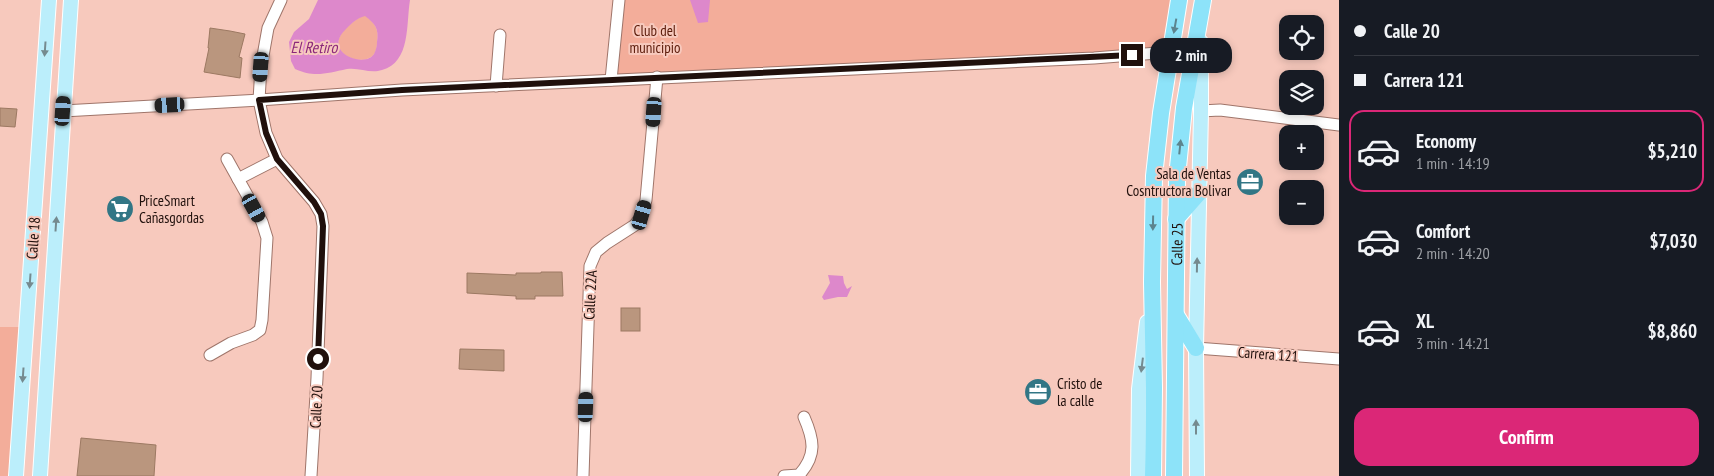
<!DOCTYPE html>
<meta charset="utf-8">
<style>
:root{--surface:#171b24;--page:#242831;--text:#f1f3f6;--muted:#9ea1a6;--line:#363941;--accent:#db2777}
body{margin:0;font-family:"PT Sans Narrow",sans-serif;background:var(--page);color:var(--text);height:100vh;display:flex;flex-direction:column;font-size:19px;white-space:nowrap}
*{box-sizing:border-box;margin:0}
p{font-size:16px;color:var(--muted)}
.icon{flex:none;width:28px;height:28px;fill:none;stroke:currentColor;stroke-width:2;stroke-linecap:round;stroke-linejoin:round}
.map{position:relative;flex:1;overflow:hidden}
.sheet{display:flex;flex-direction:column;background:var(--surface);width:375px}
.sheet>*{flex:none}
.guide{display:grid;align-content:center;height:110px;padding:0 15px;background:var(--surface)}
.fabs{position:absolute;left:1279px;top:15px;display:grid;gap:10px}
.fabs a{display:grid;place-items:center;width:45px;height:45px;border-radius:10px;background:var(--surface);box-shadow:0 2px 8px #0003;font-size:25px}
.end{position:absolute;width:22px;height:22px;margin:-11px;border:6px solid #20100c;background:#fff;box-shadow:0 0 0 2px #fff}
.from{border-radius:50%}
.bubble{position:absolute;height:35px;border-radius:15px;background:var(--surface);box-shadow:0 2px 8px #0003;font-size:16px;font-weight:600;line-height:35px;text-align:center}
.car{position:absolute;width:15px;height:30px;margin:-15px -8px;border-radius:6px;box-shadow:0 0 4px 1px #0007;background:linear-gradient(#222 24%,#8ab4d8 0 40%,#222 0 76%,#8ab4d8 0 86%,#222 0)}
.guide b{display:flex;align-items:center;gap:18px;height:48px;font-size:19px}
.guide b+b{border-top:1px solid var(--line)}
.guide i{width:12px;height:12px;background:var(--text)}
ul{padding:0;list-style:none}
li{display:flex;align-items:center;gap:15px;height:82px;margin:0 10px 8px;padding:0 5px;border:2px solid transparent;border-radius:15px}
li div{flex:1}
li b{display:block;font-size:19px}
li em{font-style:normal;font-weight:600}
li.current{border-color:var(--accent)}
li>.icon{width:45px;height:45px;stroke-width:1.5}
.action{display:flex;gap:10px;margin-top:auto;padding:10px 15px}
.action a{flex:1;height:58px;border-radius:15px;background:var(--accent);color:#fff;font-size:20px;font-weight:600;line-height:58px;text-align:center}
main{display:flex;flex:1;min-height:0}
.map>svg:first-child{display:block}
.green{fill:#f3ad9a}
.water{fill:#dd88cb;fill-rule:evenodd}
.building{fill:#ba967e;stroke:#9c7962}
.lines{fill:none;stroke-linecap:round;stroke-linejoin:round}
.minor-casing{stroke:#9f756a;stroke-width:13}
.major-casing{stroke:#fff;stroke-width:16}
.highway-casing{stroke:#fff;stroke-width:18}
.minor{stroke:#fff;stroke-width:11}
.major{stroke:#bbeefb;stroke-width:14}
.highway{stroke:#8de3f9;stroke-width:16}
.oneway{fill:#5c848e}
.oneway2{fill:#758a8f}
.route{stroke:#20100c;stroke-width:6}
.labels{text-anchor:middle;dominant-baseline:central;stroke-width:4;stroke-linejoin:round;paint-order:stroke}
.park-label{font-size:15px;fill:#5b1b0a;stroke:#f7c9bd}
.poi-label{font-size:15px;fill:#20100c;stroke:#f7c9bd;text-anchor:start}
.street-label{font-size:15px;fill:#20100c;stroke:#f7c9bd}
.water-label{font-size:16px;font-style:italic;fill:#8b277a;stroke:#f7c9bd}
</style>
<main>
<div class="map">
<svg width="1339" height="476" viewBox="0 0 1339 476">
<rect width="100%" height="100%" fill="#f7c9bd"/>
<g class="green">
<path d="M619,0H1179L1170,52L611,80Z"/>
<path d="M365,15C375,24 379,28 377,42C377,47 376,54 371,57C355,67 324,49 346,28C352,23 357,18 365,15Z"/>
<path d="M0,327H27L16,476H0Z"/>
</g>
<g class="water">
<path d="M318,0H410C406,24 411,62 382,70C370,74 359,67 347,69C327,73 315,78 295,69L291,61L289,42L294,32L309,19ZM365,16C375,24 379,28 377,42C377,46 376,50 374,54C365,69 321,52 346,29C352,23 357,18 365,16Z"/>
<path d="M690,0H710L708,22L698,23Z"/>
<path d="M828,275L843,276L844,283L847,289L852,286L847,297H838L824,300L822,297L830,283Z"/>
</g>
<g class="building">
<path d="M210,28L230,31L245,34L239,57L242,58L240,78L204,72L209,48H208Z"/>
<path d="M0,108L17,109L15,127L0,126Z"/>
<path d="M541,272H562L563,296H535V299H516V296L467,293V273L516,275V273H541Z"/>
<rect x="621" y="308" width="19" height="23"/>
<path d="M460,349L504,350V371L459,369Z"/>
<path d="M81,438L156,445L154,476H77Z"/>
</g>
<g class="lines">
<g class="minor-casing">
<g id="minor">
<path d="M281,0L268,28L261,67L259,100L266,133L277,159L314,202L321,214L323,226L317,378L311,476"/>
<path d="M611,80L619,0"/>
<path d="M496,86L500,35"/>
<path d="M63,111L259,100L402,90L1094,58L1170,52"/>
<path d="M1201,111L1220,110L1339,125"/>
<path d="M238,179L277,159"/>
<path d="M1196,348L1339,359"/>
<path d="M210,355L231,343L253,335L260,330L262,320L267,238L262,222L227,159"/>
<path d="M583,476L590,266L596,252L607,243L635,225L642,215L646,200L657,77"/>
<path d="M784,476L799,475C817,455 814,440 804,417"/>
</g>
</g>
<g class="major-casing">
<g id="major">
<path d="M16,476L49,0"/>
<path d="M40,476L71,0"/>
<path d="M1138,476L1139,389L1147,322"/>
<path d="M1197,476L1196,348L1201,111V42"/>
</g>
</g>
<g class="highway-casing">
<g id="highway">
<path d="M1176,219L1198,194"/>
<path d="M1176,315L1196,348"/>
<path d="M1153,476L1154,388L1152,282L1154,176L1161,113L1179,0"/>
<path id="s1" d="M1174,476L1177,177L1184,108L1203,0"/>
</g>
</g>
<use href="#minor" class="minor"/>
<use href="#major" class="major"/>
<use href="#highway" class="highway"/>
</g>
<defs><path id="oneway-solid" d="M-6-.8H1V-3.2L6.5 0L1 3.2V.8H-6Z" transform="scale(1.25)"/></defs>
<g class="oneway">
<use href="#oneway-solid" transform="translate(1175 26) rotate(100)"/>
<use href="#oneway-solid" transform="translate(1180 147) rotate(-84)"/>
<use href="#oneway-solid" transform="translate(1153 223) rotate(91)"/>
</g>
<g class="oneway2">
<use href="#oneway-solid" transform="translate(45 49) rotate(94)"/>
<use href="#oneway-solid" transform="translate(56 224) rotate(-86)"/>
<use href="#oneway-solid" transform="translate(1197 265) rotate(-89)"/>
<use href="#oneway-solid" transform="translate(30 281) rotate(94)"/>
<use href="#oneway-solid" transform="translate(1142 365) rotate(97)"/>
<use href="#oneway-solid" transform="translate(23 375) rotate(94)"/>
<use href="#oneway-solid" transform="translate(1196 427) rotate(-90)"/>
</g>
<g class="lines">
<path class="route" d="M318,359L323,226L321,214L314,202L277,159L266,133L259,100L402,90L1132,55"/>
</g>
<defs>
<g id="office-disc" transform="scale(1.4375)"><circle r="9.5" fill="#327685" stroke="#f7c9bd"/><path d="M-6-3h4V-5.5h4V-3h4V5H-6ZM-1-4.5V-3h2v-1.5ZM-6 0V1H6V0Z" fill="#fff"/></g>
<g id="supermarket-disc" transform="scale(1.4375)"><circle r="9.5" fill="#327685" stroke="#f7c9bd"/><path d="M-6-5.5h2.5l.6 2H6L4.5 2H-2.5L-4.4-4H-6ZM-1.5 3.2a1.3 1.3 0 1 0 .1 0ZM3 3.2a1.3 1.3 0 1 0 .1 0Z" fill="#fff"/></g>
</defs>
<g fill-rule="evenodd">
<use href="#office-disc" x="1250" y="182"/>
<use href="#supermarket-disc" x="120" y="209"/>
<use href="#office-disc" x="1038" y="392"/>
</g>
<g class="labels">
<g class="park-label">
<text x="655" y="30">Club del<tspan x="655" dy="17">municipio</tspan></text>
</g>
<g class="poi-label">
<text x="1231" y="173" text-anchor="end">Sala de Ventas<tspan x="1231" dy="17">Cosntructora Bolivar</tspan></text>
<text x="139" y="200">PriceSmart<tspan x="139" dy="17">Cañasgordas</tspan></text>
<text x="1057" y="383">Cristo de<tspan x="1057" dy="17">la calle</tspan></text>
</g>
<g class="street-label">
<text transform="translate(33 238) rotate(-86)">Calle 18</text>
<text stroke="none"><textPath href="#s1" startOffset="232">Calle 25</textPath></text>
<text transform="translate(590 295) rotate(-87)">Calle 22A</text>
<text transform="translate(1268 354) rotate(4)">Carrera 121</text>
<text transform="translate(316 407) rotate(-87)">Calle 20</text>
</g>
<g class="water-label">
<text x="314" y="47">El Retiro</text>
</g>
</g>
</svg>
<div class="fabs">
<a><svg class="icon" aria-label="locate" viewBox="0 0 24 24"><circle cx="12" cy="12" r="6"/><path d="M12 2v4M12 18v4M2 12h4M18 12h4"/></svg></a>
<a><svg class="icon" aria-label="layers" viewBox="0 0 24 24"><path d="M12 4l9 5-9 5-9-5zM3 14l9 5 9-5"/></svg></a>
<a>+</a>
<a>−</a>
</div>
<i class="end from" style="left:318px;top:359px"></i>
<i class="end" style="left:1132px;top:55px"></i>
<div class="bubble" style="left:1150px;top:38px;width:82px">2 min</div>
<i class="car" style="left:261px;top:67px;rotate:184deg"></i>
<i class="car" style="left:170px;top:105px;rotate:267deg"></i>
<i class="car" style="left:63px;top:111px;rotate:4deg"></i>
<i class="car" style="left:654px;top:112px;rotate:184deg"></i>
<i class="car" style="left:254px;top:208px;rotate:151deg"></i>
<i class="car" style="left:642px;top:215px;rotate:16deg"></i>
<i class="car" style="left:586px;top:407px;rotate:2deg"></i>
</div>
<section class="sheet">
<div class="guide">
<b><i class="from"></i>Calle 20</b>
<b><i></i>Carrera 121</b>
</div>
<ul>
<li class="current"><svg class="icon" aria-label="car" viewBox="0 0 24 24"><path d="M5 17H2v-5l4-1 3-4h7l3 4 3 1v5h-3M9 17h6M6 11h13"/><circle cx="7" cy="17" r="2"/><circle cx="17" cy="17" r="2"/></svg><div><b>Economy</b><p>1 min · 14:19</p></div><em>$5,210</em></li>
<li><svg class="icon" aria-label="car" viewBox="0 0 24 24"><path d="M5 17H2v-5l4-1 3-4h7l3 4 3 1v5h-3M9 17h6M6 11h13"/><circle cx="7" cy="17" r="2"/><circle cx="17" cy="17" r="2"/></svg><div><b>Comfort</b><p>2 min · 14:20</p></div><em>$7,030</em></li>
<li><svg class="icon" aria-label="car" viewBox="0 0 24 24"><path d="M5 17H2v-5l4-1 3-4h7l3 4 3 1v5h-3M9 17h6M6 11h13"/><circle cx="7" cy="17" r="2"/><circle cx="17" cy="17" r="2"/></svg><div><b>XL</b><p>3 min · 14:21</p></div><em>$8,860</em></li>
</ul>
<div class="action"><a>Confirm</a></div>
</section>
</main>
